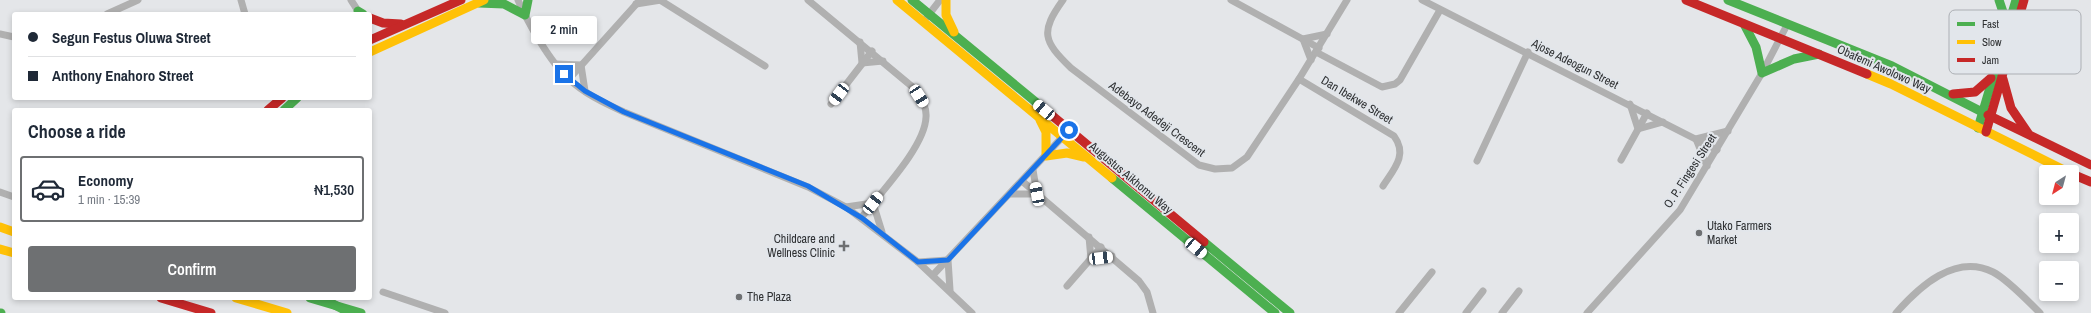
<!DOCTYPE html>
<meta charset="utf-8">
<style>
:root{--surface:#fff;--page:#f2f2f3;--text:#1f2937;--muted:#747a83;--line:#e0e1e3;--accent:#6e7072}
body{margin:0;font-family:"Archivo Narrow",sans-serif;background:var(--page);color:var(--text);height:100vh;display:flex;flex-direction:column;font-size:15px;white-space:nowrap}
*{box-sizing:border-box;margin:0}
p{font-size:13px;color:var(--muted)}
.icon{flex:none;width:22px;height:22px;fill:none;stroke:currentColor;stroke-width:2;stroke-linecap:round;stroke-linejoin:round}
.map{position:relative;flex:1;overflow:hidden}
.panel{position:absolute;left:12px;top:108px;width:360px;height:192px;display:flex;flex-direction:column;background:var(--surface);border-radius:4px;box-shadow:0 2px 6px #0003}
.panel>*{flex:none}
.guide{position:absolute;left:12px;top:12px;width:360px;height:88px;border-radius:4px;box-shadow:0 2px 6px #0003;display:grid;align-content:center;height:88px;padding:0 16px;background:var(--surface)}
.needle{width:26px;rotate:216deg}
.buttons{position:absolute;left:2039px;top:165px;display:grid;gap:8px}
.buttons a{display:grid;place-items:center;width:40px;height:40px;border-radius:4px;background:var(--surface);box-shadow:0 2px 6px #0003;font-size:20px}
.end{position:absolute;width:18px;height:18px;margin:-9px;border:5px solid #1a73e8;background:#fff;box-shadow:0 0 0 2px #fff}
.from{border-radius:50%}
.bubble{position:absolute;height:28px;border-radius:4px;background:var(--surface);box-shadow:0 2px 6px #0003;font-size:13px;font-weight:600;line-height:28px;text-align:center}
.car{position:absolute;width:12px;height:24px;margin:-12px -6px;border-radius:5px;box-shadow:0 0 3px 1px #0007;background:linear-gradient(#fff 24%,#345 0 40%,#fff 0 76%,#345 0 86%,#fff 0)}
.guide b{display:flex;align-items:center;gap:14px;height:38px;font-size:15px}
.guide b+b{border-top:1px solid var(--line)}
.guide i{width:10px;height:10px;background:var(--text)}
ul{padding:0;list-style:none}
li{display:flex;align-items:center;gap:12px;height:66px;margin:0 8px 6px;padding:0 8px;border:2px solid transparent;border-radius:4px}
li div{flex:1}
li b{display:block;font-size:15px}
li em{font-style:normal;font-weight:600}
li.selected{border-color:var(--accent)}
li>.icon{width:36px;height:36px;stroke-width:1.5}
h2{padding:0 16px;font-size:18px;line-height:48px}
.cta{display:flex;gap:8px;margin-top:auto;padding:8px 16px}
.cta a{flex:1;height:46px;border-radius:4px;background:var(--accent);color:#fff;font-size:16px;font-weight:600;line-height:46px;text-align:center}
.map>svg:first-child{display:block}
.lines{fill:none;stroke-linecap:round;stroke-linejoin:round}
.street{stroke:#b0b0b0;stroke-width:7}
.fast{stroke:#4caf50;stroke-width:9}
.slow{stroke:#ffc107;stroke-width:9}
.jam{stroke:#c62828;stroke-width:9}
.route{stroke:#1a73e8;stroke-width:5}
.poi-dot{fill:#6e7072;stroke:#e2e6eb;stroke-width:1.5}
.labels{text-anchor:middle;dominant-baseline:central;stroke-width:4;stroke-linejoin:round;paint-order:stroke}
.street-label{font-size:12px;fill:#2e3032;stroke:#e2e6eb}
.poi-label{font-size:12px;fill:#2e3032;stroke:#e2e6eb;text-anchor:start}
.key{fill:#e2e6eb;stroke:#acafb4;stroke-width:1}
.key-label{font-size:11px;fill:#2e3032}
</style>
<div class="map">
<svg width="2091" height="313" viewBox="0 0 2091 313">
<rect width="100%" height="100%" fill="#e4e6e9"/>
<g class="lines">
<g class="street">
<path d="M241,0L245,14"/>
<path d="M351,0L360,14"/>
<path d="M518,0C528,23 550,62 568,78C583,93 604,103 624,112L808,187L846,207L918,262L972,313"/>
<path d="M660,0L765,66"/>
<path d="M808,0L915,89C920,97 927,106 926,117C925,147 880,193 861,218"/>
<path d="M1063,0C1040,32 1043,41 1071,68L1199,165L1215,169L1232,168L1247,157L1299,79L1347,0"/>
<path d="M1231,0L1319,48"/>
<path d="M1422,0L1717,150"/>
<path d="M636,4L661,0"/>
<path d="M107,14L138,0"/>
<path d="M927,17L940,0"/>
<path d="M0,34L14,37"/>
<path d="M860,42L862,63L883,61"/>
<path d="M1316,52L1382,87L1395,84L1400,80L1440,10"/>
<path d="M1311,60L1303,39L1327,34"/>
<path d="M556,64L581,65L585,91"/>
<path d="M569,79L640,0"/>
<path d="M1299,79L1394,136C1408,155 1394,169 1383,186"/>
<path d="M831,104L872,51"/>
<path d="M1630,104L1638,129L1663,122"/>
<path d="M1621,160L1647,113"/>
<path d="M1477,161L1528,52"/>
<path d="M1707,166L1696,139L1728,131"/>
<path d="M1022,181L1139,281L1147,292L1153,313"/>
<path d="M0,192L14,197"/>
<path d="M1010,194H1037L1033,170"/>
<path d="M846,207L873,203L882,232"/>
<path d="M1089,237L1091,259L1112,256"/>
<path d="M918,262L948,260L950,290"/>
<path d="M933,275L1069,130"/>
<path d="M1067,286L1101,247"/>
<path d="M383,292L445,313"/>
<path d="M1399,313L1432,272"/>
<path d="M1466,313L1483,291"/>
<path d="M1502,313L1519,291"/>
<path d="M1587,313L1680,210L1762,73L1787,25"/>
<path d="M1896,313C1919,287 1955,253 1993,272C2007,279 2029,302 2040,313"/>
</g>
<g class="fast">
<path d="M912,0L1043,108"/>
<path d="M1728,0L1892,66L1988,115"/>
<path d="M1999,0L2008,27"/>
<path d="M479,3L504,4L525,15L528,0"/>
<path d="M358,11L363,14"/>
<path d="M1744,24L1756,47L1762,73L1794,59L1819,54"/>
<path d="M284,110L297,98"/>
<path d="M1978,128L2016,0"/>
<path d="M1112,178L1275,313"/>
<path d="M1204,242L1290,313"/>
<path d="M310,298L361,313"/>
<path d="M333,304L350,313"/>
<path d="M0,313H1"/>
</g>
<g class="slow">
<path d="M897,0L1112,178"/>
<path d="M946,0V15L954,32"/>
<path d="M370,52L484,0"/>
<path d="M1867,74L1891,84L2068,172"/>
<path d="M1040,120L1046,132V156L1067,153L1084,157"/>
<path d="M0,227L14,232"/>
<path d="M0,249L14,253"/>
<path d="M236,298L287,313"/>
</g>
<g class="jam">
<path d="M1686,0L1867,74"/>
<path d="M370,18L383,23L401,24"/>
<path d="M370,40L461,0"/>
<path d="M2003,79L2011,108L2028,133"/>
<path d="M1953,94L1975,92L1991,78"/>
<path d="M1043,108L1204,242"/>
<path d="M268,110L282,98"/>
<path d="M1988,115L2091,165"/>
<path d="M1986,132L2024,0"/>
<path d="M2072,174L2091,182"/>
<path d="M161,298L211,313"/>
</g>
</g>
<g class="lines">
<path class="route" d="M564,74L585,91L624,112L808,186L862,218L918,262L948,260L1069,130"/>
</g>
<g class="poi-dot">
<circle cx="1699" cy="233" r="4"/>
<path d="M842 240h4v4h4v4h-4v4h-4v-4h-4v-4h4z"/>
<circle cx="739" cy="297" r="4"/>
</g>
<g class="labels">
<g class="street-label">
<text transform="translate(1575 64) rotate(27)">Ajose Adeogun Street</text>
<text transform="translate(1884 69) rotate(24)">Obafemi Awolowo Way</text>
<text transform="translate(1357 100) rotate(31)">Dan Ibekwe Street</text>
<text transform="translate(1157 119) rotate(37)">Adebayo Adedeji Crescent</text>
<text transform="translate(1690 171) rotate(-57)">O. P. Fingesi Street</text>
<text transform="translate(1131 178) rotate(40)">Augustus Aikhomu Way</text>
</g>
<g class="poi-label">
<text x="1707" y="226">Utako Farmers<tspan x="1707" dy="14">Market</tspan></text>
<text x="835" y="239" text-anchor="end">Childcare and<tspan x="835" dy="14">Wellness Clinic</tspan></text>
<text x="747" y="297">The Plaza</text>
</g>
</g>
<rect x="1949" y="10" width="132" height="64" rx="6" class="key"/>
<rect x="1957" y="22" width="18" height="4" fill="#4caf50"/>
<rect x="1957" y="40" width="18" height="4" fill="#ffc107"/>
<rect x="1957" y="58" width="18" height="4" fill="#c62828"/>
<g class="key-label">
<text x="1982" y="28">Fast</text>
<text x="1982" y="46">Slow</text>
<text x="1982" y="64">Jam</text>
</g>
</svg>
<div class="buttons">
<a><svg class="needle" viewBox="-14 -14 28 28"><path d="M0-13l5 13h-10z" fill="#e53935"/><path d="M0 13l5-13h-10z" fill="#747a83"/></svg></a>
<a>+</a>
<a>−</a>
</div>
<i class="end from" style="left:1069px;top:130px"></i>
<i class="end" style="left:564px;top:74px"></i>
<div class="bubble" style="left:531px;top:16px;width:66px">2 min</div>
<i class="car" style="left:839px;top:94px;rotate:217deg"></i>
<i class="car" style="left:919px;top:96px;rotate:147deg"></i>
<i class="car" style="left:1044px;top:110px;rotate:310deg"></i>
<i class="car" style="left:1037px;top:194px;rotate:349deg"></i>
<i class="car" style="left:873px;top:203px;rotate:38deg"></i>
<i class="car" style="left:1196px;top:248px;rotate:130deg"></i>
<i class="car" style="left:1101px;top:258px;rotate:83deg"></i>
<div class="guide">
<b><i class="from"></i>Segun Festus Oluwa Street</b>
<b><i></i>Anthony Enahoro Street</b>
</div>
<section class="panel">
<h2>Choose a ride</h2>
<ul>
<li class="selected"><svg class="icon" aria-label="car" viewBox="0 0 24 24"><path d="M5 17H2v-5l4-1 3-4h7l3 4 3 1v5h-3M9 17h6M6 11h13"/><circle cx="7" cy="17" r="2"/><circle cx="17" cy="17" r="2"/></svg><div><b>Economy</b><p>1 min · 15:39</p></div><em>₦1,530</em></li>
</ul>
<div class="cta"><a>Confirm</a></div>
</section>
</div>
